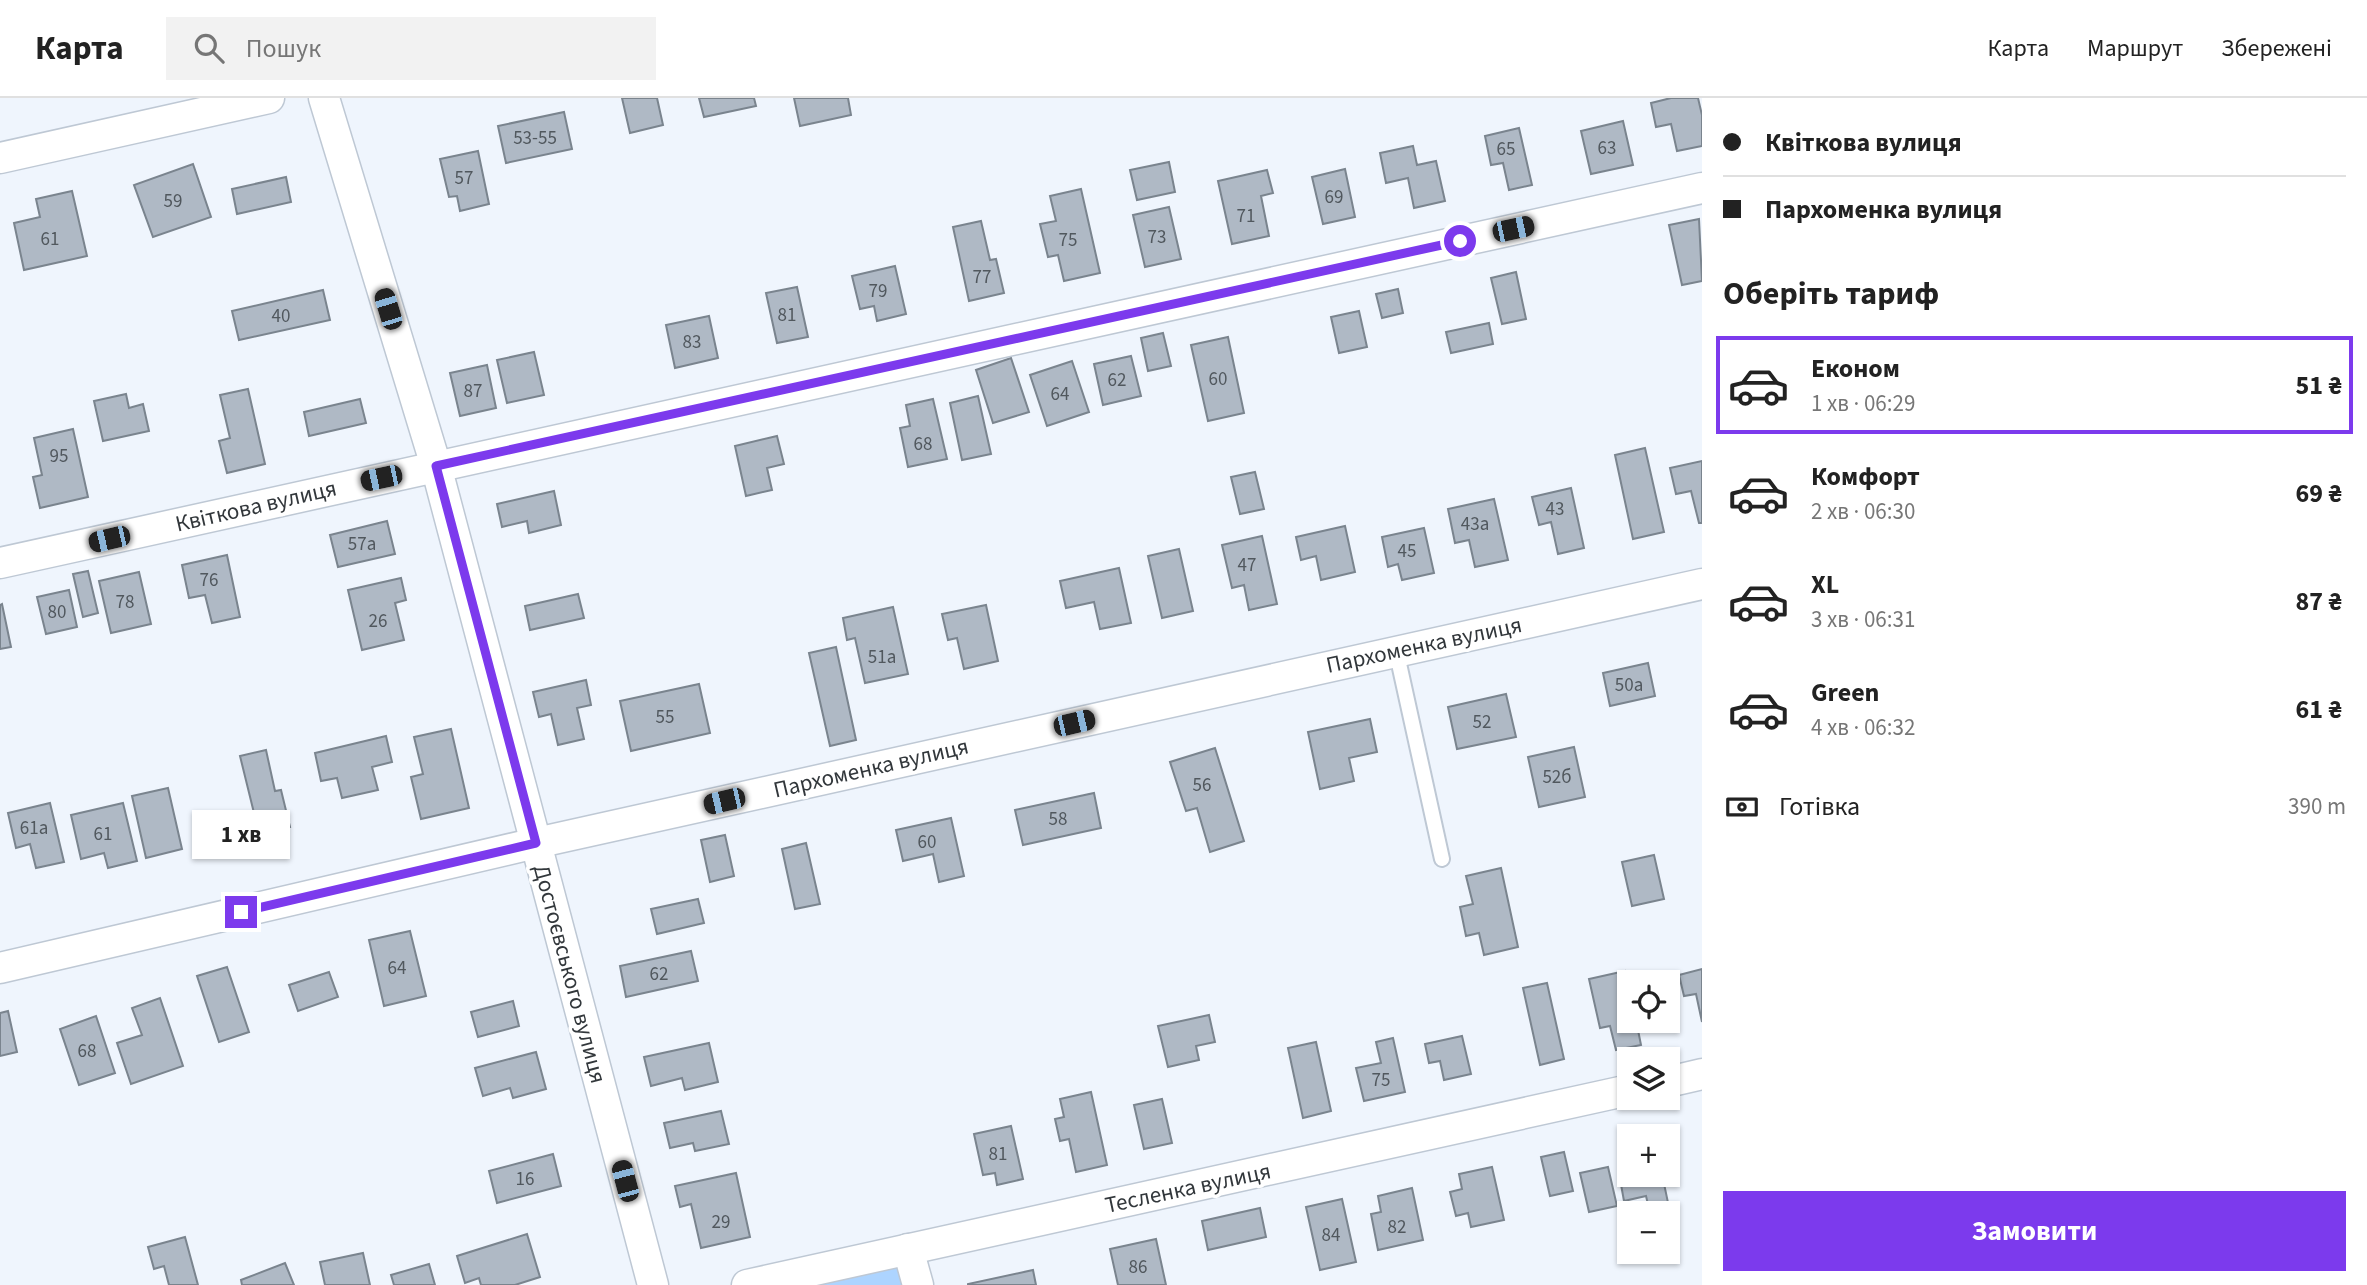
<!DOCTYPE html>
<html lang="uk">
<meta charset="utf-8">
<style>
:root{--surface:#fff;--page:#f2f2f2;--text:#222;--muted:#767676;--line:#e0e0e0;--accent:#7c3aed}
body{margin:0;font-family:"Source Sans 3",sans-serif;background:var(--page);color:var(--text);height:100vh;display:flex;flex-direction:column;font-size:26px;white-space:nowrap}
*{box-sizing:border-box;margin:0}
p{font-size:23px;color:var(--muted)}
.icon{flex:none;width:38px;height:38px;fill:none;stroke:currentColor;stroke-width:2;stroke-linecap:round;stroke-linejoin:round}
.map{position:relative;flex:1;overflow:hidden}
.panel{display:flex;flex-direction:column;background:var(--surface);width:665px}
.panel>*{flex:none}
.top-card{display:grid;align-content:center;height:154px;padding:0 21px;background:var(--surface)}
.buttons{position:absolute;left:1617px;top:872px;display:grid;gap:14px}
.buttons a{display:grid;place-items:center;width:63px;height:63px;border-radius:0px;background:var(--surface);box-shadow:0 2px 5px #0004;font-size:35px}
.end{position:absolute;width:32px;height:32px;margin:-16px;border:9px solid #7c3aed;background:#fff;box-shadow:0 0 0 4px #fff}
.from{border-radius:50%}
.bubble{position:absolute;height:49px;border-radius:0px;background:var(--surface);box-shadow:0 2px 5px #0004;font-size:23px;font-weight:700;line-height:49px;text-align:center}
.car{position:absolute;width:21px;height:42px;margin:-21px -10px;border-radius:9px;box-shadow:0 0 5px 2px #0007;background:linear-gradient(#222 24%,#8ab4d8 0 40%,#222 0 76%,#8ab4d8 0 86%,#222 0)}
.top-card b{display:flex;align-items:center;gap:24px;height:66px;font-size:26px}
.top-card b+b{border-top:2px solid var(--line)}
.top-card i{width:18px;height:18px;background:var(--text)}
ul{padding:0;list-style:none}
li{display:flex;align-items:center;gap:21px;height:98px;margin:0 14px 10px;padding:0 7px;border:4px solid transparent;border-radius:0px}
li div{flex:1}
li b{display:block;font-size:26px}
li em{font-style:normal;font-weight:700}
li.active{border-color:var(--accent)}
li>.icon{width:63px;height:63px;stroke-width:1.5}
h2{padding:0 21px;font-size:32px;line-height:84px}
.pay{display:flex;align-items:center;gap:18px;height:77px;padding:0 21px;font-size:26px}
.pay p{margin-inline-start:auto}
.action{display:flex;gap:14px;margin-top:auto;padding:14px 21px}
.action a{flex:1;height:80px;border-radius:0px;background:var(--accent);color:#fff;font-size:28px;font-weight:700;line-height:80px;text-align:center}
header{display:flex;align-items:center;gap:42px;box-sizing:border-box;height:98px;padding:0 35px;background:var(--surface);border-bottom:2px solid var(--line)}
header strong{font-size:33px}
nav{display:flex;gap:38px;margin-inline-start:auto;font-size:24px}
.search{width:490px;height:63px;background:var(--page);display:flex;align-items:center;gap:18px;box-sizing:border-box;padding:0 24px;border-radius:0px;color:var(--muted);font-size:26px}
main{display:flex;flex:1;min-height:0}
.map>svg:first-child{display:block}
.green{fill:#add4ff}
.building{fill:#afb9c5;stroke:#7a848e;stroke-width:2}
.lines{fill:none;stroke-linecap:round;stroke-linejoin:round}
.service-casing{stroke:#bec8d4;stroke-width:18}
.minor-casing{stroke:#bec8d4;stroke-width:33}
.service{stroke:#fff;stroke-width:14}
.minor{stroke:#fff;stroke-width:30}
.route{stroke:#7c3aed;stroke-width:9}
.labels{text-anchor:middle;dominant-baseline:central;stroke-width:7;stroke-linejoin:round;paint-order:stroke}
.number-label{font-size:19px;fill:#51585e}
.street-label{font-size:23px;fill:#32373b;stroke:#fff}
</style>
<header>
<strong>Карта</strong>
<div class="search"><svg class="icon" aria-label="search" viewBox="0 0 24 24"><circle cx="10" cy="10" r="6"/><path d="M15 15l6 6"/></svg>Пошук</div>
<nav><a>Карта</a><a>Маршрут</a><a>Збережені</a></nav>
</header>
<main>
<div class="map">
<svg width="1702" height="1187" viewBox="0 0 1702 1187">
<rect width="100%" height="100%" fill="#eff5fd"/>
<path class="green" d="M903,1159L911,1187H778Z"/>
<g class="building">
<path d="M622,0H657L663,27L630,35Z"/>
<path d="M699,0H754L756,8L704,19Z"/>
<path d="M794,0H848L851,17L800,28Z"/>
<path d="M1671,0H1698L1702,17V48L1677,53L1671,26L1656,29L1651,5Z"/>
<path d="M564,14L572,51L506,65L498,28Z"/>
<path d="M1623,23L1633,67L1591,76L1581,33Z"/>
<path d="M1519,30L1532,87L1509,92L1503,65L1491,67L1485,38Z"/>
<path d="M1413,48L1417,67L1436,63L1445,103L1414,110L1408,80L1386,85L1380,55Z"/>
<path d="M478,53L489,106L460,113L457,98L449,99L440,61Z"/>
<path d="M1169,64L1175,94L1137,102L1130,72Z"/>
<path d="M193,66L211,119L153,139L134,87Z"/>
<path d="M1345,71L1355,119L1323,126L1312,79Z"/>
<path d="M1267,72L1273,95L1261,98L1269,138L1232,146L1218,83Z"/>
<path d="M286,79L291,104L237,116L232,91Z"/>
<path d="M1081,91L1100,175L1064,183L1058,157L1048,159L1040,126L1056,123L1050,98Z"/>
<path d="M72,93L87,158L24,172L14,125L40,119L36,101Z"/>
<path d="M1169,109L1181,161L1145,169L1133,117Z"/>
<path d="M1699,121L1702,183L1682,187L1669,127Z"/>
<path d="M981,123L990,162L996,161L1004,195L969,203L953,129Z"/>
<path d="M895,168L906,216L877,223L874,208L860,211L852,178Z"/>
<path d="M1516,174L1526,221L1502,226L1491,180Z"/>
<path d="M797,189L808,239L777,245L766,195Z"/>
<path d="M1398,191L1403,215L1382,220L1376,196Z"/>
<path d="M323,192L330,222L239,242L232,213Z"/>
<path d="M1359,213L1367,249L1339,255L1331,219Z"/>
<path d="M709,218L718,260L675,270L666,227Z"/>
<path d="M1489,225L1493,246L1451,255L1446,234Z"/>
<path d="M1163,235L1171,268L1148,273L1141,240Z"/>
<path d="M1228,239L1244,315L1208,323L1191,247Z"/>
<path d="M534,254L544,297L507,305L497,262Z"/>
<path d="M1131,258L1141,298L1103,307L1094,266Z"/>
<path d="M1011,260L1029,314L993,325L976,272Z"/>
<path d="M1072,263L1089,314L1047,328L1030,277Z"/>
<path d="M487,267L496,310L460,318L450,275Z"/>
<path d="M248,291L265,366L227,375L219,343L230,340L220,297Z"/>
<path d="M126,296L129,310L143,306L149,333L103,343L94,303Z"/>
<path d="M978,298L991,356L962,362L950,305Z"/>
<path d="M360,301L366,325L309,338L304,314Z"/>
<path d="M933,301L947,361L908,369L900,330L910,328L906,307Z"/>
<path d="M73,331L88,399L40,410L33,379L42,377L34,340Z"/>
<path d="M777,338L784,366L767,370L772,392L746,398L735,348Z"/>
<path d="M1645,350L1664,434L1633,441L1615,357Z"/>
<path d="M1702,363V425H1699L1691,393L1676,396L1670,370Z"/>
<path d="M1255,374L1264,411L1240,416L1231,379Z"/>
<path d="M1571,390L1584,450L1558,456L1551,424L1539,427L1532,399Z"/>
<path d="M554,393L561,427L529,435L527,423L502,429L497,406Z"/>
<path d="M1494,401L1508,462L1475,469L1469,442L1455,445L1448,411Z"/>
<path d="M387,423L395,456L338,469L330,437Z"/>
<path d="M1345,428L1355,474L1321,482L1316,458L1301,462L1296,439Z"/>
<path d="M1424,430L1434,475L1402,482L1398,466L1388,469L1382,439Z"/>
<path d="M1262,438L1277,506L1249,512L1244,487L1232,490L1222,447Z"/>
<path d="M1179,451L1193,513L1162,520L1148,458Z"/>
<path d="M227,457L240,519L212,525L205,497L189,500L182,467Z"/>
<path d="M1119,470L1131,525L1100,531L1094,504L1066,510L1060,483Z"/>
<path d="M88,473L98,515L83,519L73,476Z"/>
<path d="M139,474L151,526L111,535L99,483Z"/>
<path d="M401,480L406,502L395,505L404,542L362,552L348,492Z"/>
<path d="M69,492L77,529L46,536L37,499Z"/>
<path d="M578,496L584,520L530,532L525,508Z"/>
<path d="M2,506L11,549L0,551V507Z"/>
<path d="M986,507L998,563L964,571L957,540L948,542L942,516Z"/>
<path d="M893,509L908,576L865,585L855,540L847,542L843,520Z"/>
<path d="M836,549L856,642L830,648L809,555Z"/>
<path d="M1648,565L1655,598L1610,608L1603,575Z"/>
<path d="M586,582L591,607L577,610L584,641L558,647L551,616L539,619L533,594Z"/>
<path d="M699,586L710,635L631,653L620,603Z"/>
<path d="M1506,596L1516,639L1457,651L1448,609Z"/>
<path d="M1370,621L1377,654L1349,660L1354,683L1320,691L1308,634Z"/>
<path d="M451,631L469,710L421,721L411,679L423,676L414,639Z"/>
<path d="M386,638L392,664L372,669L378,692L342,700L337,680L321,683L315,655Z"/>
<path d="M1574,649L1585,699L1539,709L1528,659Z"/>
<path d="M1215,650L1244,743L1210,754L1197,710L1186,713L1170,664Z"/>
<path d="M266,652L275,693L281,692L290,729L248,739L243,718L254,715L240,658Z"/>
<path d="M168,690L182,751L146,760L132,698Z"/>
<path d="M1094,695L1101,730L1023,747L1015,712Z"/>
<path d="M50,705L64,764L36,770L30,746L16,750L8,715Z"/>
<path d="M123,705L137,763L108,770L104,755L81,761L71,717Z"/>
<path d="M951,720L964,778L939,784L933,756L903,763L896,732Z"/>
<path d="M725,737L734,778L710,784L701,742Z"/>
<path d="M806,745L820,806L795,811L782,751Z"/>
<path d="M1654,757L1664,801L1632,808L1622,764Z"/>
<path d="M1501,770L1518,849L1484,857L1479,835L1466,838L1460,809L1473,806L1466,778Z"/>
<path d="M698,801L704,825L657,836L651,811Z"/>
<path d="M410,833L426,898L384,908L369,842Z"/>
<path d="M691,853L698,883L626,899L620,868Z"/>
<path d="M227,869L249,934L219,944L197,878Z"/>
<path d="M1702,871V924L1696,896L1684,898L1679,877Z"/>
<path d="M1625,873L1629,894V922H1636L1641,947L1616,952L1610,928L1600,930L1589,881Z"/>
<path d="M329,874L338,899L298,913L289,887Z"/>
<path d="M1547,885L1564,961L1540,967L1523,890Z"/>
<path d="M160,900L183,968L131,986L117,945L142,937L132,910Z"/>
<path d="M513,903L519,928L478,939L471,914Z"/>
<path d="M8,913L17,954L0,958V915Z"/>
<path d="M1209,917L1215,944L1196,948L1199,962L1168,969L1158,928Z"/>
<path d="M96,918L115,975L79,987L60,931Z"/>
<path d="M1462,938L1471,976L1444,982L1440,963L1429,965L1425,946Z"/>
<path d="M1393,940L1405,994L1364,1003L1356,970L1381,965L1376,944Z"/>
<path d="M1316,944L1331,1013L1303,1020L1288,950Z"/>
<path d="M709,945L718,984L685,992L682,980L651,988L644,959Z"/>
<path d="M536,954L546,991L513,1000L510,990L483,998L475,970Z"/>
<path d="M1091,994L1107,1067L1076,1074L1069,1041L1060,1043L1055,1021L1064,1019L1060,1001Z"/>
<path d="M1162,1001L1172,1045L1144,1051L1134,1007Z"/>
<path d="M721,1013L729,1046L695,1053L693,1045L670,1050L664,1025Z"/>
<path d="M1011,1028L1023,1081L997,1087L995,1075L983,1077L974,1036Z"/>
<path d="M1564,1054L1573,1093L1550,1098L1541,1059Z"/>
<path d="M553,1056L561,1088L497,1105L489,1073Z"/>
<path d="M1492,1069L1504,1122L1471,1129L1468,1115L1456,1118L1450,1094L1462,1091L1459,1076Z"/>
<path d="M1608,1069L1617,1108L1589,1114L1580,1075Z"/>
<path d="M736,1075L750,1139L701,1150L691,1106L680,1109L675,1088Z"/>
<path d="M1630,1076H1662L1671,1119L1668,1120V1115H1650L1646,1098L1624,1103L1620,1081Z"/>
<path d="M1412,1090L1423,1142L1378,1152L1371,1116L1381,1114L1378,1098Z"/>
<path d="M1342,1101L1356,1164L1320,1172L1306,1109Z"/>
<path d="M1260,1110L1266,1139L1208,1152L1202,1123Z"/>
<path d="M527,1136L540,1179L515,1187H481L479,1180L465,1185L457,1158Z"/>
<path d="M185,1139L198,1187H169L164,1168L154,1171L148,1149Z"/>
<path d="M1156,1141L1166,1187H1118L1110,1151Z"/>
<path d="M363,1155L370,1187H325L320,1164Z"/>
<path d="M285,1165L294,1187H242L241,1182Z"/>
<path d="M429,1166L435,1187H394L391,1177Z"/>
<path d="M1033,1172L1036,1187H968V1186Z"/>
</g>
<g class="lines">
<g class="service-casing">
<path id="service" d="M1396,552L1442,761"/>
</g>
<g class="minor-casing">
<g id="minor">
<path d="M324,0L436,368L653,1187"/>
<path d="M0,60L269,0"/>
<path d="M0,465L1702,90"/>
<path d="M0,870L536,745L1702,486"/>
<path d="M1668,984L1702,976"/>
<path d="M908,1151L918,1187"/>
<path d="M747,1187L1629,992"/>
</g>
</g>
<use href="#service" class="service"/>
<use href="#minor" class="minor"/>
</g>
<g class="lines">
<path class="route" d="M241,814L536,745L436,368L1460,143"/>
</g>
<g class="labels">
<g class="number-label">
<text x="535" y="40">53-55</text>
<text x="1607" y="50">63</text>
<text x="1506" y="51">65</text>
<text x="464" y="80">57</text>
<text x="1334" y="99">69</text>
<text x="173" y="103">59</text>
<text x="1246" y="118">71</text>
<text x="1157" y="139">73</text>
<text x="50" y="141">61</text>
<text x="1068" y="142">75</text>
<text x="982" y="179">77</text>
<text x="878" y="193">79</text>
<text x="787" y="217">81</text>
<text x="281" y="218">40</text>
<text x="692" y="244">83</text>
<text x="1218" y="281">60</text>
<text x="1117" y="282">62</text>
<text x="473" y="293">87</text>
<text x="1060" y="296">64</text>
<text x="923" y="346">68</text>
<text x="59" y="358">95</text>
<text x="1555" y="411">43</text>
<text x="1475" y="426">43а</text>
<text x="362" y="446">57а</text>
<text x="1407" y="453">45</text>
<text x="1247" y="467">47</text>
<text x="209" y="482">76</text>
<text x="125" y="504">78</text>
<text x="57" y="514">80</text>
<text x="378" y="523">26</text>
<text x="882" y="559">51а</text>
<text x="1629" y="587">50а</text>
<text x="665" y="619">55</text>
<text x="1482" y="624">52</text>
<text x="1557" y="679">52б</text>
<text x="1202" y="687">56</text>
<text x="1058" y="721">58</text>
<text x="34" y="730">61а</text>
<text x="103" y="736">61</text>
<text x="927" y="744">60</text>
<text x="397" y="870">64</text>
<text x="659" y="876">62</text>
<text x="87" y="953">68</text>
<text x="1381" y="982">75</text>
<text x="998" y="1056">81</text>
<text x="525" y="1081">16</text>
<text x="721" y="1124">29</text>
<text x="1397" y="1129">82</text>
<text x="1331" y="1137">84</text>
<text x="1138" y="1169">86</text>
</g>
<g class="street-label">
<text transform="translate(256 408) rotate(-13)">Квіткова вулиця</text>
<text transform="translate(1424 547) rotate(-12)">Пархоменка вулиця</text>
<text transform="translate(871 670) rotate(-13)">Пархоменка вулиця</text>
<text transform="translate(570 876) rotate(75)">Достоєвського вулиця</text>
<text transform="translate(1188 1090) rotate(-12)">Тесленка вулиця</text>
</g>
</g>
</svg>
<div class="buttons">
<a><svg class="icon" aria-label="locate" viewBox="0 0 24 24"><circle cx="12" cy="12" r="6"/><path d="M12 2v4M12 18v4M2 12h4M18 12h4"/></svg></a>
<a><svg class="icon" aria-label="layers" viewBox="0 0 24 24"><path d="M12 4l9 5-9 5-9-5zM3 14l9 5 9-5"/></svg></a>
<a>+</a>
<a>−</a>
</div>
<i class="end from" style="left:1460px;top:143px"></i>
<i class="end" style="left:241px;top:814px"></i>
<div class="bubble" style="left:192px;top:712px;width:98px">1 хв</div>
<i class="car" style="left:1513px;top:131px;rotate:78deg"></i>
<i class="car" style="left:388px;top:211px;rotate:343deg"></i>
<i class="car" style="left:381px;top:380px;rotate:258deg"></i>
<i class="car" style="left:109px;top:441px;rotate:257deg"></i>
<i class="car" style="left:1074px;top:625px;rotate:77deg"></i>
<i class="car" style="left:724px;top:703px;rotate:257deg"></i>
<i class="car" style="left:625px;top:1083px;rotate:345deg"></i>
</div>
<section class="panel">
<div class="top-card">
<b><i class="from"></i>Квіткова вулиця</b>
<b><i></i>Пархоменка вулиця</b>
</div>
<h2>Оберіть тариф</h2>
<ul>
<li class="active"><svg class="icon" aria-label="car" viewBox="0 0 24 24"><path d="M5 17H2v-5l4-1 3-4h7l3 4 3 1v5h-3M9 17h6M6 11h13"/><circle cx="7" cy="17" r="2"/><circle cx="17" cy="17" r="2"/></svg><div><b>Економ</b><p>1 хв · 06:29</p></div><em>51 ₴</em></li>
<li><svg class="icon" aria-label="car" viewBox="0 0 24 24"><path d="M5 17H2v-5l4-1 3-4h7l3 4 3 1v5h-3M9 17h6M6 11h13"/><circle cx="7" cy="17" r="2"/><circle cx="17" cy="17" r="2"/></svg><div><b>Комфорт</b><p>2 хв · 06:30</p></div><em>69 ₴</em></li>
<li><svg class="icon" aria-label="car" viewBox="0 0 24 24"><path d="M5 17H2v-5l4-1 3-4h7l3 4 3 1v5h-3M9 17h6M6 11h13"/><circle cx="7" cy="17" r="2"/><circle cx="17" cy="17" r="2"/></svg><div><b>XL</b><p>3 хв · 06:31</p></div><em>87 ₴</em></li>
<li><svg class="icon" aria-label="car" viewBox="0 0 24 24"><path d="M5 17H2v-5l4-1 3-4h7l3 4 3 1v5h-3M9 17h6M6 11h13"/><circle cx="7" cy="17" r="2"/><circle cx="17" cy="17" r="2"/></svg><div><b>Green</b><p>4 хв · 06:32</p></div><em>61 ₴</em></li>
</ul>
<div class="pay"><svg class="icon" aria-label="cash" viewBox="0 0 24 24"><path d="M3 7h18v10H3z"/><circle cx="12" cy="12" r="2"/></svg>Готівка<p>390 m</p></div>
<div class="action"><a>Замовити</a></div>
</section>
</main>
